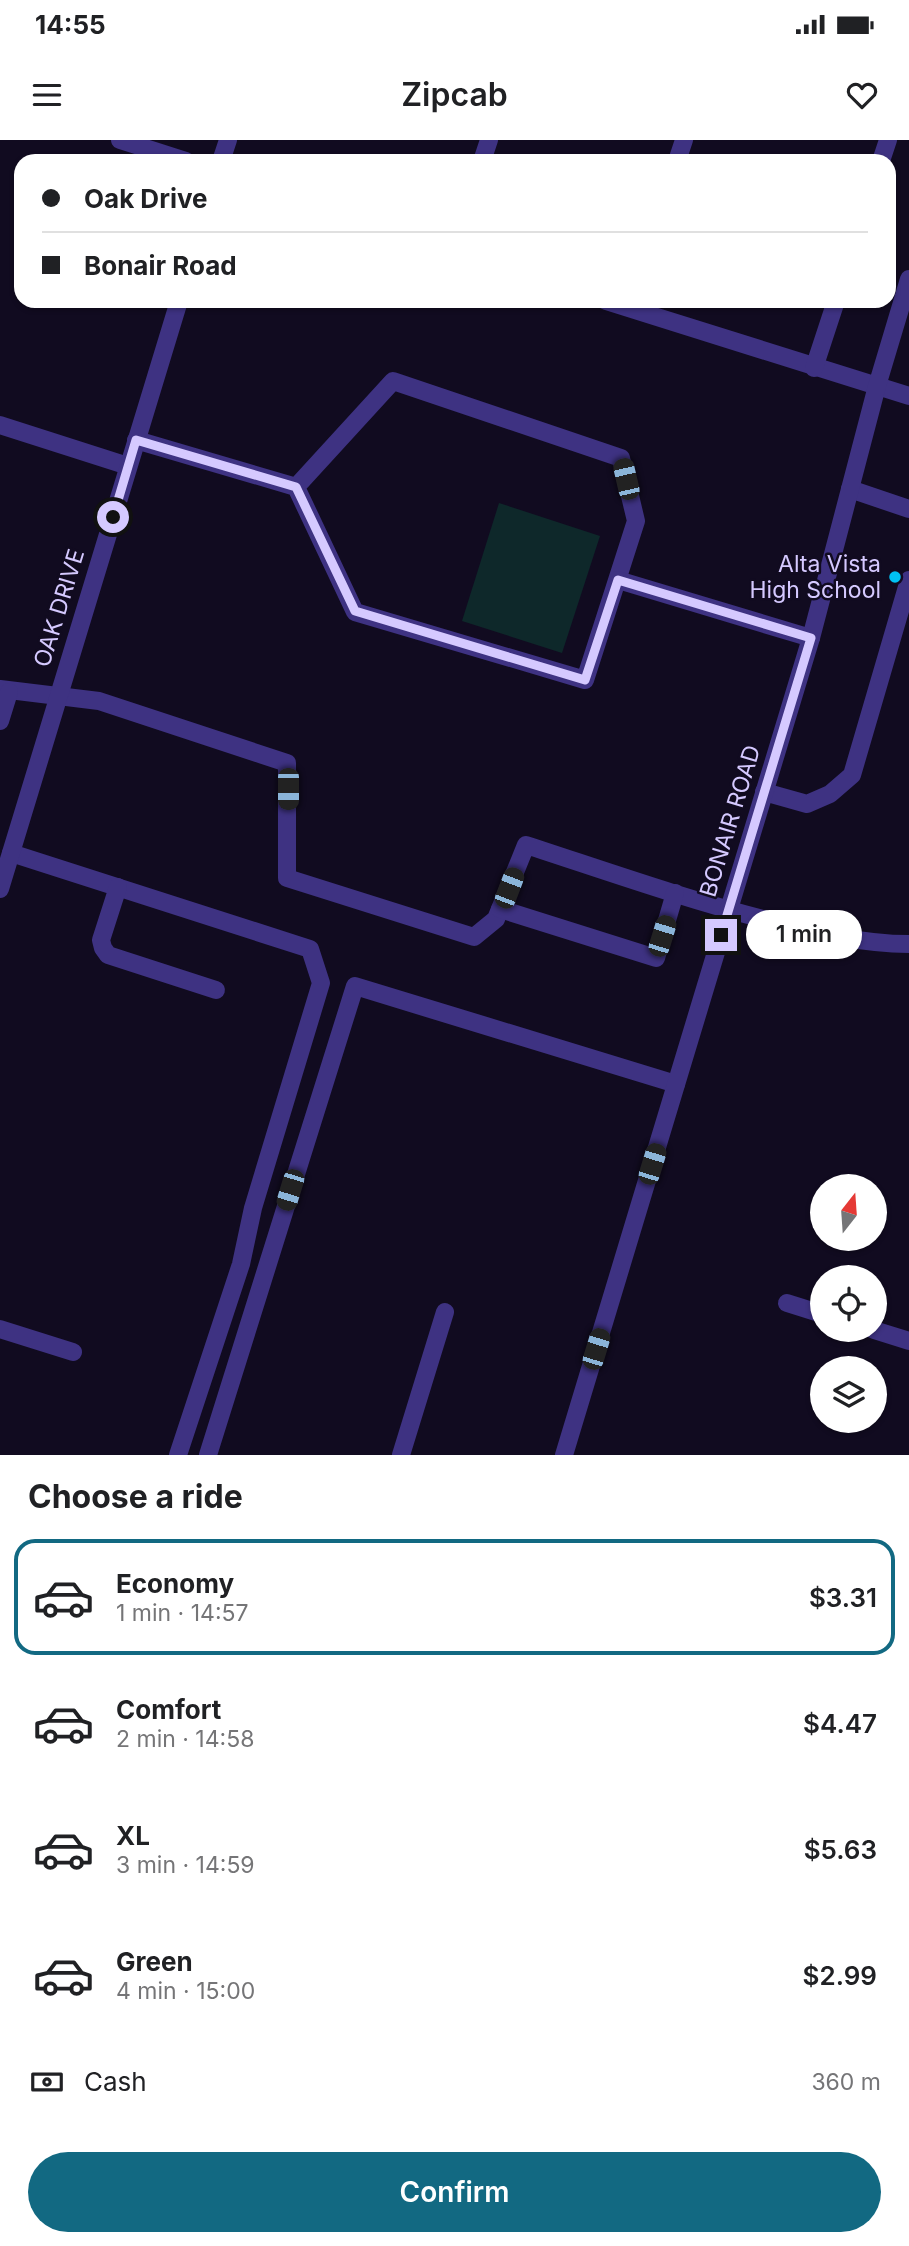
<!DOCTYPE html>
<meta charset="utf-8">
<style>
:root{--surface:#fff;--page:#f2f2f2;--text:#202124;--muted:#757577;--line:#e0e0e0;--accent:#126982}
body{margin:0;font-family:Inter,sans-serif;background:var(--page);color:var(--text);height:100vh;display:flex;flex-direction:column;font-size:26px;white-space:nowrap}
*{box-sizing:border-box;margin:0}
p{font-size:23px;color:var(--muted)}
.icon{flex:none;width:38px;height:38px;fill:none;stroke:currentColor;stroke-width:2;stroke-linecap:round;stroke-linejoin:round}
.map{position:relative;height:1315px;overflow:hidden}
.panel{display:flex;flex-direction:column;background:var(--surface);flex:1}
.panel>*{flex:none}
.hud{position:absolute;left:14px;top:14px;width:882px;height:154px;border-radius:21px;box-shadow:0 2px 5px #0004;display:grid;align-content:center;height:154px;padding:0 28px;background:var(--surface)}
.needle{width:46px;rotate:17deg}
.tools{position:absolute;left:810px;top:1034px;display:grid;gap:14px}
.tools a{display:grid;place-items:center;width:77px;height:77px;border-radius:50%;background:var(--surface);box-shadow:0 2px 5px #0004;font-size:35px}
.end{position:absolute;width:32px;height:32px;margin:-16px;border:9px solid #d5c9ff;background:#111;box-shadow:0 0 0 4px #111}
.from{border-radius:50%}
.bubble{position:absolute;height:49px;border-radius:24px;background:var(--surface);box-shadow:0 2px 5px #0004;font-size:23px;font-weight:600;line-height:49px;text-align:center}
.car{position:absolute;width:21px;height:42px;margin:-21px -10px;border-radius:9px;box-shadow:0 0 5px 2px #0007;background:linear-gradient(#222 24%,#8ab4d8 0 40%,#222 0 76%,#8ab4d8 0 86%,#222 0)}
.hud b{display:flex;align-items:center;gap:24px;height:66px;font-size:26px}
.hud b+b{border-top:2px solid var(--line)}
.hud i{width:18px;height:18px;background:var(--text)}
ul{padding:0;list-style:none}
li{display:flex;align-items:center;gap:21px;height:116px;margin:0 14px 10px;padding:0 14px;border:4px solid transparent;border-radius:21px}
li div{flex:1}
li b{display:block;font-size:26px}
li em{font-style:normal;font-weight:600}
li.active{border-color:var(--accent)}
li>.icon{width:63px;height:63px;stroke-width:1.5}
h2{padding:0 28px;font-size:32px;line-height:84px}
.pay{display:flex;align-items:center;gap:18px;height:77px;padding:0 28px;font-size:26px}
.pay p{margin-inline-start:auto}
.primary-button{display:flex;gap:14px;margin-top:auto;padding:14px 28px}
.primary-button a{flex:1;height:80px;border-radius:42px;background:var(--accent);color:#fff;font-size:28px;font-weight:600;line-height:80px;text-align:center}
.status{display:flex;justify-content:space-between;align-items:center;height:49px;padding:0 35px;background:var(--surface);direction:ltr}
.status svg{height:19px;fill:currentColor}
header{display:flex;justify-content:space-between;align-items:center;height:91px;padding:0 28px;background:var(--surface);font-size:32px;font-weight:600}
.map>svg:first-child{display:block}
.green{fill:#0e282a}
.lines{fill:none;stroke-linecap:round;stroke-linejoin:round}
.minor{stroke:#3e3282;stroke-width:18}
.route{stroke:#d5c9ff;stroke-width:9}
.poi-dot{fill:#00c2f4;stroke:#110b20;stroke-width:2.5}
.labels{text-anchor:middle;dominant-baseline:central;stroke-width:5;stroke-linejoin:round;paint-order:stroke}
.poi-label{font-size:23px;fill:#d5c9ff;stroke:#110b20;text-anchor:end}
.street-label{font-size:23px;fill:#d5c9ff;stroke:#110b20}
</style>
<div class="status"><b>14:55</b><svg viewBox="0 0 49 12"><path d="M0 12V9h3v3zM5 12V6h3v6zM10 12V3h3v9zM15 12V0h3v12zM26 1h20v11H26zM47 4h2v5h-2z"/></svg></div>
<header><svg class="icon" aria-label="menu" viewBox="0 0 24 24"><path d="M4 6h16M4 12h16M4 18h16"/></svg>Zipcab<svg class="icon" aria-label="heart" viewBox="0 0 24 24"><path d="M12 20l-8-8c-3-5 5-10 8-4 3-6 11-1 8 4z"/></svg></header>
<div class="map">
<svg width="909" height="1315" viewBox="0 0 909 1315">
<rect width="100%" height="100%" fill="#110b20"/>
<path class="green" d="M499,363L600,396L562,513L462,481Z"/>
<g class="lines">
<g class="minor">
<path d="M120,0L186,21"/>
<path d="M221,21L228,0"/>
<path d="M482,21L489,0"/>
<path d="M677,21L684,0"/>
<path d="M881,21L888,0"/>
<path d="M606,161L909,256"/>
<path d="M814,228L836,161"/>
<path d="M0,285L128,326"/>
<path d="M136,300L296,347L355,472L585,540L636,381L621,318L393,241L296,347"/>
<path d="M850,349L909,369"/>
<path d="M618,440L811,498"/>
<path d="M0,549L99,561L287,623V738L474,797L496,779L526,705C606,731 685,759 767,780C814,792 860,804 909,804"/>
<path d="M0,581L9,552"/>
<path d="M764,652L807,664L830,654L852,635L909,440"/>
<path d="M11,713L310,809L321,843L253,1068L241,1124L178,1315"/>
<path d="M118,747L101,800L103,808L108,815L216,850"/>
<path d="M0,749L179,161"/>
<path d="M500,769L656,818L675,753"/>
<path d="M787,1163L822,1174"/>
<path d="M0,1189L73,1212"/>
<path d="M874,1190L909,1201"/>
<path d="M208,1315L355,846L676,944"/>
<path d="M401,1315L445,1172"/>
<path d="M564,1315L811,498L877,246L909,139"/>
</g>
</g>
<g class="lines">
<path class="route" d="M113,377L136,300L296,347L355,471L585,540L618,440L811,498L721,795"/>
</g>
<circle class="poi-dot" cx="895" cy="437" r="7"/>
<g class="labels">
<g class="poi-label">
<text x="881" y="424">Alta Vista<tspan x="881" dy="26">High School</tspan></text>
</g>
<g class="street-label">
<text transform="translate(59 468) rotate(-73)">OAK DRIVE</text>
<text transform="translate(730 681) rotate(-73)">BONAIR ROAD</text>
</g>
</g>
</svg>
<div class="tools">
<a><svg class="needle" viewBox="-14 -14 28 28"><path d="M0-13l5 13h-10z" fill="#e53935"/><path d="M0 13l5-13h-10z" fill="#757577"/></svg></a>
<a><svg class="icon" aria-label="locate" viewBox="0 0 24 24"><circle cx="12" cy="12" r="6"/><path d="M12 2v4M12 18v4M2 12h4M18 12h4"/></svg></a>
<a><svg class="icon" aria-label="layers" viewBox="0 0 24 24"><path d="M12 4l9 5-9 5-9-5zM3 14l9 5 9-5"/></svg></a>
</div>
<i class="end from" style="left:113px;top:377px"></i>
<i class="end" style="left:721px;top:795px"></i>
<div class="bubble" style="left:746px;top:770px;width:116px">1 min</div>
<i class="car" style="left:626px;top:339px;rotate:347deg"></i>
<i class="car" style="left:288px;top:649px;rotate:180deg"></i>
<i class="car" style="left:509px;top:748px;rotate:21deg"></i>
<i class="car" style="left:662px;top:796px;rotate:17deg"></i>
<i class="car" style="left:652px;top:1024px;rotate:17deg"></i>
<i class="car" style="left:290px;top:1050px;rotate:197deg"></i>
<i class="car" style="left:596px;top:1209px;rotate:17deg"></i>
<div class="hud">
<b><i class="from"></i>Oak Drive</b>
<b><i></i>Bonair Road</b>
</div>
</div>
<section class="panel">
<h2>Choose a ride</h2>
<ul>
<li class="active"><svg class="icon" aria-label="car" viewBox="0 0 24 24"><path d="M5 17H2v-5l4-1 3-4h7l3 4 3 1v5h-3M9 17h6M6 11h13"/><circle cx="7" cy="17" r="2"/><circle cx="17" cy="17" r="2"/></svg><div><b>Economy</b><p>1 min · 14:57</p></div><em>$3.31</em></li>
<li><svg class="icon" aria-label="car" viewBox="0 0 24 24"><path d="M5 17H2v-5l4-1 3-4h7l3 4 3 1v5h-3M9 17h6M6 11h13"/><circle cx="7" cy="17" r="2"/><circle cx="17" cy="17" r="2"/></svg><div><b>Comfort</b><p>2 min · 14:58</p></div><em>$4.47</em></li>
<li><svg class="icon" aria-label="car" viewBox="0 0 24 24"><path d="M5 17H2v-5l4-1 3-4h7l3 4 3 1v5h-3M9 17h6M6 11h13"/><circle cx="7" cy="17" r="2"/><circle cx="17" cy="17" r="2"/></svg><div><b>XL</b><p>3 min · 14:59</p></div><em>$5.63</em></li>
<li><svg class="icon" aria-label="car" viewBox="0 0 24 24"><path d="M5 17H2v-5l4-1 3-4h7l3 4 3 1v5h-3M9 17h6M6 11h13"/><circle cx="7" cy="17" r="2"/><circle cx="17" cy="17" r="2"/></svg><div><b>Green</b><p>4 min · 15:00</p></div><em>$2.99</em></li>
</ul>
<div class="pay"><svg class="icon" aria-label="cash" viewBox="0 0 24 24"><path d="M3 7h18v10H3z"/><circle cx="12" cy="12" r="2"/></svg>Cash<p>360 m</p></div>
<div class="primary-button"><a>Confirm</a></div>
</section>
